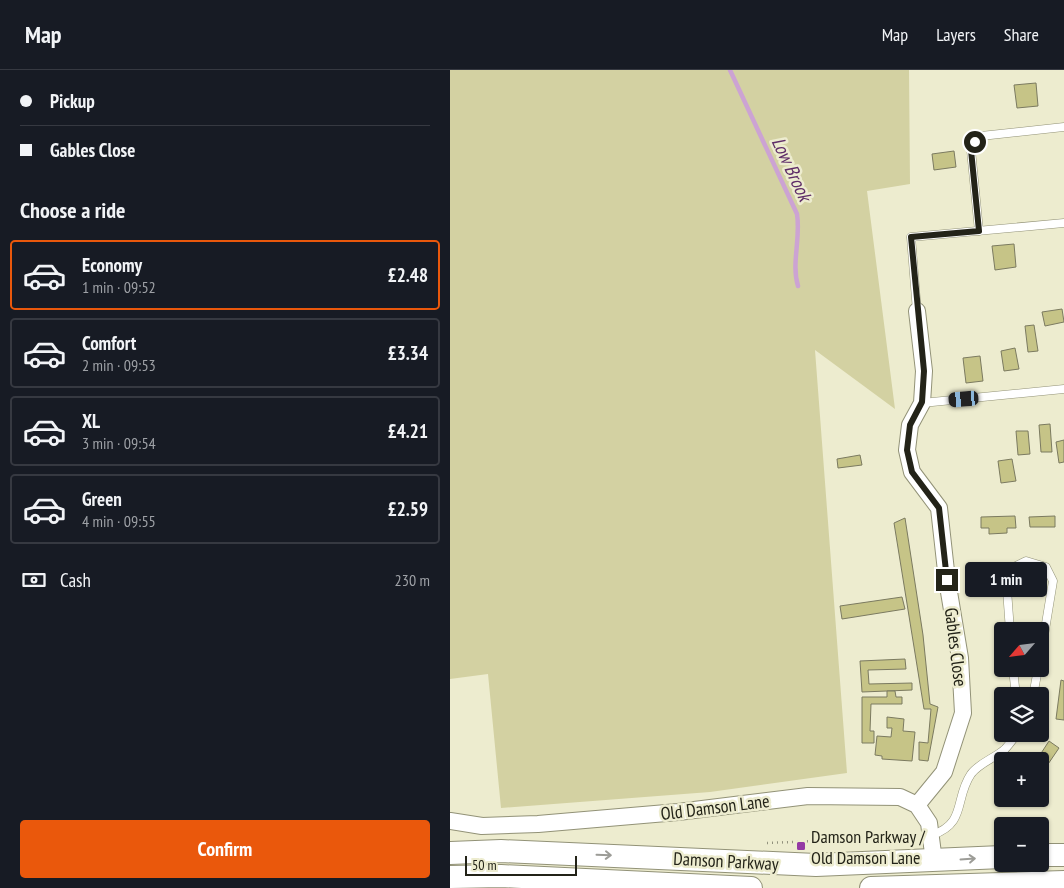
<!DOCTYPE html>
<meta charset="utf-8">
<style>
:root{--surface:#171b24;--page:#20242c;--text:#f1f3f6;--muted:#9ea1a6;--line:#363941;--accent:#ea580c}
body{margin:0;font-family:"PT Sans Narrow",sans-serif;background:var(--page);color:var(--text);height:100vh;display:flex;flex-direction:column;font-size:19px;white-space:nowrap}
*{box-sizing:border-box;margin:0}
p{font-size:16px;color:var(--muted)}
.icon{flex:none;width:28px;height:28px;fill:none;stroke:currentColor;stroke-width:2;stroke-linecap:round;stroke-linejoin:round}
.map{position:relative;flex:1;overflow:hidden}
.details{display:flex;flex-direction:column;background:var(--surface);width:450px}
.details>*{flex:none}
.top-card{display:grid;align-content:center;height:110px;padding:0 20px;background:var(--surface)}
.needle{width:32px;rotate:242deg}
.fabs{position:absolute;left:544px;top:552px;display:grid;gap:10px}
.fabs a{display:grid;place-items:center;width:55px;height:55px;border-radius:5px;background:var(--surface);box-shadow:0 1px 4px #0004;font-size:25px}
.scale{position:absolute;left:15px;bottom:12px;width:112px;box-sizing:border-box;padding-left:5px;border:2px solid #232318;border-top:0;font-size:14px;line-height:18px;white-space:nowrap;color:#232318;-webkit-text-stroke:4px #edeccf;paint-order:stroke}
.end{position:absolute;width:22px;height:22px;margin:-11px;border:6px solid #232318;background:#fff;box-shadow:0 0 0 2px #fff}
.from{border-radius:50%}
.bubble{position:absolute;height:35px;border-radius:5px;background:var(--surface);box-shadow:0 1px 4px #0004;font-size:16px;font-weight:700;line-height:35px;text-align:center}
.car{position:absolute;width:15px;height:30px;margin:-15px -8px;border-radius:6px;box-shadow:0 0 4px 1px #0007;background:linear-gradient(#222 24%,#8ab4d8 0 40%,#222 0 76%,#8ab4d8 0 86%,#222 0)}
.top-card b{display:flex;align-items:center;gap:18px;height:48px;font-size:19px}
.top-card b+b{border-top:1px solid var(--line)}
.top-card i{width:12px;height:12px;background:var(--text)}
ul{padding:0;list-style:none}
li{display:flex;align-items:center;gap:15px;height:70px;margin:0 10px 8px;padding:0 10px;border:2px solid var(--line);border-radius:5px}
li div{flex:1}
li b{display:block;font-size:19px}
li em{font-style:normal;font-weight:700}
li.selected{border-color:var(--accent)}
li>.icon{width:45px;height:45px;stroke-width:1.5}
h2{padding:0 20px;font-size:22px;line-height:60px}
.pay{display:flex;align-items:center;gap:12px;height:55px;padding:0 20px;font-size:19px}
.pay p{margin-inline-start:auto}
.action{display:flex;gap:10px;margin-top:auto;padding:10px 20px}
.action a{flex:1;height:58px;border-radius:5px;background:var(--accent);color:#fff;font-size:20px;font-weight:700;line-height:58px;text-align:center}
header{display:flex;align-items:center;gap:30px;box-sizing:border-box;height:70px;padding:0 25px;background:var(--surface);border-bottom:1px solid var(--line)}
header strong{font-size:24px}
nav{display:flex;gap:28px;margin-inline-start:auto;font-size:18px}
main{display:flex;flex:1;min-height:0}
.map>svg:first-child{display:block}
.green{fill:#d3d1a2}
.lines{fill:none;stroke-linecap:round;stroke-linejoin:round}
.stream{stroke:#cca3d3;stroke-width:4.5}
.building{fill:#c6c487;stroke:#7b7a60}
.lane-casing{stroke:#929277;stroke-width:9}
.street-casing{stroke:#929277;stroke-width:18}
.secondary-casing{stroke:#929277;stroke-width:24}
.path{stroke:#91917c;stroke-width:2.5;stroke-dasharray:1 4;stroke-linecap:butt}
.lane{stroke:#fff;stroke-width:8}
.street{stroke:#fff;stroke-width:16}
.secondary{stroke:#fff;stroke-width:22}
.oneway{stroke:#9c9c97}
.route{stroke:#232318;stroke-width:6}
.poi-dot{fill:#9439a4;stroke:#edeccf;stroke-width:2}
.labels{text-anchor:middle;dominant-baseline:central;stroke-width:5;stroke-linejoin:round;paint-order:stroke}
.street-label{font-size:18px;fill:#232318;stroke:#edeccf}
.poi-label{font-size:18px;fill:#232318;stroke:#edeccf;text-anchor:start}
.water-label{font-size:19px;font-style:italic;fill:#5f2e68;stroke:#edeccf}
</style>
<header>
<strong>Map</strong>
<nav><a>Map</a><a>Layers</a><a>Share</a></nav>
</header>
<main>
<section class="details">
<div class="top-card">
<b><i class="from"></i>Pickup</b>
<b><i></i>Gables Close</b>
</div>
<h2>Choose a ride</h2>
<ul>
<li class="selected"><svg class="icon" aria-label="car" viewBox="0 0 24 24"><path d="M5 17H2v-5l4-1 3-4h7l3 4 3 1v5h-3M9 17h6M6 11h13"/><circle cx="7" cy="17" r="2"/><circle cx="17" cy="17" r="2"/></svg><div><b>Economy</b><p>1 min · 09:52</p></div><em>£2.48</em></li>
<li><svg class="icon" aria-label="car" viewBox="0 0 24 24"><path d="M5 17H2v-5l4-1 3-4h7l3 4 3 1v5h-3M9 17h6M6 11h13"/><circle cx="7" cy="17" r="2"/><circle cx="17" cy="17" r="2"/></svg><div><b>Comfort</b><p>2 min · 09:53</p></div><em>£3.34</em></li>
<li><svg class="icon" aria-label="car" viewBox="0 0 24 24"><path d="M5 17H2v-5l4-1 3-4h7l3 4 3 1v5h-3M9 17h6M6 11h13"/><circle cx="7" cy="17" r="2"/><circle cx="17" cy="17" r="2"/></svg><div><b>XL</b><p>3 min · 09:54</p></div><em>£4.21</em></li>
<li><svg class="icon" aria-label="car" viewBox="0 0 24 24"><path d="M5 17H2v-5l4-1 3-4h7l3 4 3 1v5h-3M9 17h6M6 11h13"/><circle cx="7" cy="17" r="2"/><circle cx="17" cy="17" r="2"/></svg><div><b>Green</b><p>4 min · 09:55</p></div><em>£2.59</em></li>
</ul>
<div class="pay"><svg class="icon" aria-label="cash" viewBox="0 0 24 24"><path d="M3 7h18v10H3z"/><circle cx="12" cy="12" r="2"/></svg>Cash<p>230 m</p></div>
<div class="action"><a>Confirm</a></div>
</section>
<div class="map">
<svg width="614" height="818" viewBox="0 0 614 818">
<rect width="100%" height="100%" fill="#edeccf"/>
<path class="green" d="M0,0H459L460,114L417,121L445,339L365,280L397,703L260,722L51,738L38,604L0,609Z"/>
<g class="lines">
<path class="stream" d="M280,0L347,144C351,169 341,193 348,216"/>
</g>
<g class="building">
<path d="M586,13L588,36L567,38L564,15Z"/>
<path d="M504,81L506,97L484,100L482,84Z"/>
<path d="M564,174L566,197L545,200L542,176Z"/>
<path d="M612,239L614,252L595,256L592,242Z"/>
<path d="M584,255L588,281L578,282L575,256Z"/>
<path d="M565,278L569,299L554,301L551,281Z"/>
<path d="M530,286L533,311L516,313L513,288Z"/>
<path d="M600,354L602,382H591L589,355Z"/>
<path d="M566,361H578L580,384L568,385Z"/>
<path d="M614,370V392L609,393L606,372Z"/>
<path d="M410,385L412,395L388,398L387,389Z"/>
<path d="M562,389L566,411L551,413L548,391Z"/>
<path d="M565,446L566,458H557V463L539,464V458H531V447Z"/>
<path d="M605,446V457H580L579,447Z"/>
<path d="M455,448L473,565L480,634L488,637L478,691L469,690V672L478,673L481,639H474L444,453Z"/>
<path d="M452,527L455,539L392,549L390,536Z"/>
<path d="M455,589L456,599L418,600L419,614L462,613V620L412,622L410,591Z"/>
<path d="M611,610L614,611V650L606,649Z"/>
<path d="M437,621H445L446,627H452V634H421L420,661H424V673H412V627H437Z"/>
<path d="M437,647L454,649L453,661L465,662L462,691L432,689V686L425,685L427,666L441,667L442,658H437Z"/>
<path d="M599,671L609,678L592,703L590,691H586Z"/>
</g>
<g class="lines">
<g class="lane-casing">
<g id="lane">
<path d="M529,161L521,80L531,66L614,57"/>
<path d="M467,241L461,167L614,153"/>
<path d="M472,333L614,319"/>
<path d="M560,561L556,506L564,497L576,491L596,497L603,511L590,590"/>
<path d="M563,599L566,626"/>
<path d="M583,626L588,599"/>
<path d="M482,765C517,753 504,729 521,704C529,693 545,688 555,679C559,675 563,669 567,664"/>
</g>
</g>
<g class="street-casing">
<g id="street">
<path d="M467,735L494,702L513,643L510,588L497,510L489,438L462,402L457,380L460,355L472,333L474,301L467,241"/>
<path d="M0,751L32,756L88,754L228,742L358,726L450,727L467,735L479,753L484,791"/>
</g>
</g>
<g class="secondary-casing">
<g id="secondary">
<path d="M0,783L51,781L366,795L552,787"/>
<path d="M590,785H614"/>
<path d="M0,807L51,806L301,818"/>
<path d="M421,818L614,812"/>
</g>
</g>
<path class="path" d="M317,773L366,771L376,775"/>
<use href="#lane" class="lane"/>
<use href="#street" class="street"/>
<use href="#secondary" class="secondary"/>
</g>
<defs><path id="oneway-shaft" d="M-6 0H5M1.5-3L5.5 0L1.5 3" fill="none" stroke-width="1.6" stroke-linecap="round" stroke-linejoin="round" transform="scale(1.25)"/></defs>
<g class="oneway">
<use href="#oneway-shaft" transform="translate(154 785) rotate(2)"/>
<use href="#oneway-shaft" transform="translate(518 789) rotate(-4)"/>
</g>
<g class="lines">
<path class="route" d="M497,510L489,438L462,402L457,380L460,355L472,332L474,301L461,167L529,161L521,80L525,72"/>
</g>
<rect class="poi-dot" x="346" y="771" width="10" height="10" rx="2.5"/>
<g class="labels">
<g class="street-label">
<text transform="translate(506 577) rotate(83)">Gables Close</text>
<text transform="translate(265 737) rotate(-7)">Old Damson Lane</text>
<text transform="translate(276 791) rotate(3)">Damson Parkway</text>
</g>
<g class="poi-label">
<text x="361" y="766">Damson Parkway /<tspan x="361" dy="21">Old Damson Lane</tspan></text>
</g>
<g class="water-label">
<text transform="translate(342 99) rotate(65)">Low Brook</text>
</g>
</g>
</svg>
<div class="fabs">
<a><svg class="needle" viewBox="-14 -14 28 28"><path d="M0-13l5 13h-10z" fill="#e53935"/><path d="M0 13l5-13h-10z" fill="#9ea1a6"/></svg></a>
<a><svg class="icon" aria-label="layers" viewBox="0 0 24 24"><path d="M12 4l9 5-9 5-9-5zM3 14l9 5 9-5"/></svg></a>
<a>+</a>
<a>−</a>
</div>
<div class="scale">50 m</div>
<i class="end from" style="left:525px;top:72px"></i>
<i class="end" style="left:497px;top:510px"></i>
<div class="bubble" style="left:515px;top:492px;width:82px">1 min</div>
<i class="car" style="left:514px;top:329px;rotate:265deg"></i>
</div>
</main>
